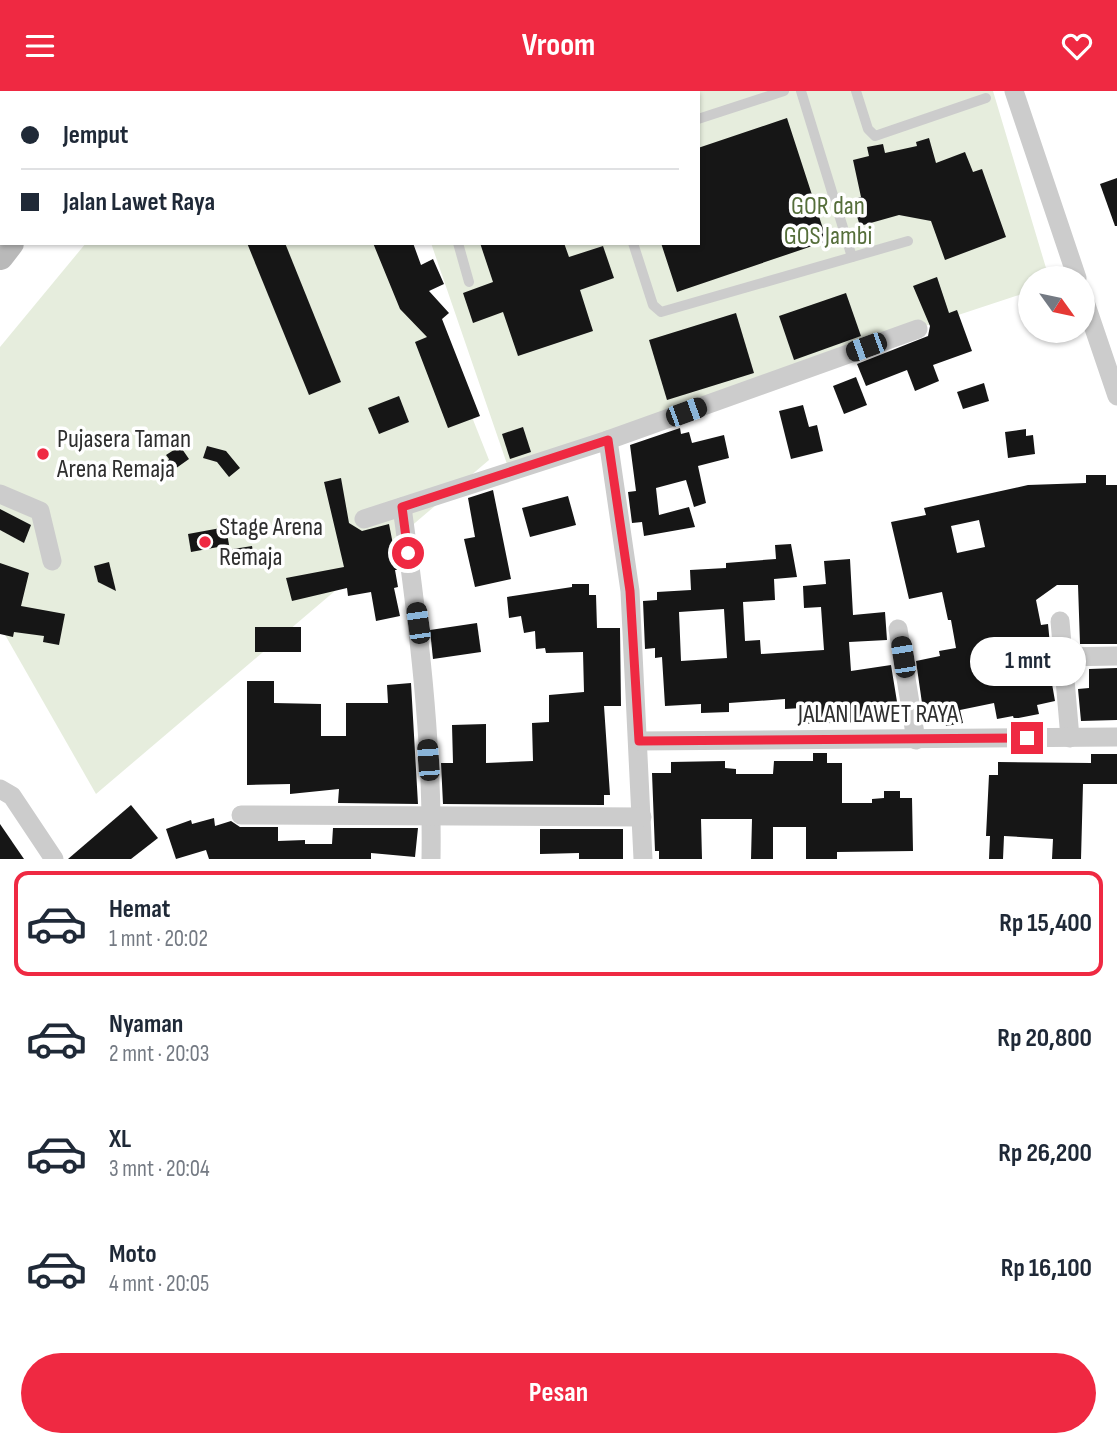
<!DOCTYPE html>
<html lang="id">
<meta charset="utf-8">
<style>
:root{--surface:#fff;--page:#f2f2f3;--text:#1f2937;--muted:#747a83;--line:#e0e1e3;--accent:#ef2942}
body{margin:0;font-family:"Sofia Sans Condensed",sans-serif;background:var(--page);color:var(--text);height:100vh;display:flex;flex-direction:column;font-size:26px;white-space:nowrap}
*{box-sizing:border-box;margin:0}
p{font-size:23px;color:var(--muted)}
.icon{flex:none;width:38px;height:38px;fill:none;stroke:currentColor;stroke-width:2;stroke-linecap:round;stroke-linejoin:round}
.map{position:relative;height:768px;overflow:hidden}
.sheet{display:flex;flex-direction:column;background:var(--surface);flex:1}
.sheet>*{flex:none}
.banner{position:absolute;left:0px;top:0px;width:700px;height:154px;box-shadow:0 2px 5px #0004;display:grid;align-content:center;height:154px;padding:0 21px;background:var(--surface)}
.needle{width:46px;rotate:123deg}
.fabs{position:absolute;left:1018px;top:175px;display:grid;gap:14px}
.fabs a{display:grid;place-items:center;width:77px;height:77px;border-radius:50%;background:var(--surface);box-shadow:0 2px 5px #0004;font-size:35px}
.end{position:absolute;width:32px;height:32px;margin:-16px;border:9px solid #ef2942;background:#fff;box-shadow:0 0 0 4px #fff}
.from{border-radius:50%}
.bubble{position:absolute;height:49px;border-radius:24px;background:var(--surface);box-shadow:0 2px 5px #0004;font-size:23px;font-weight:700;line-height:49px;text-align:center}
.car{position:absolute;width:21px;height:42px;margin:-21px -10px;border-radius:9px;box-shadow:0 0 5px 2px #0007;background:linear-gradient(#222 24%,#8ab4d8 0 40%,#222 0 76%,#8ab4d8 0 86%,#222 0)}
.banner b{display:flex;align-items:center;gap:24px;height:66px;font-size:26px}
.banner b+b{border-top:2px solid var(--line)}
.banner i{width:18px;height:18px;background:var(--text)}
ul{padding:12px 0 0;list-style:none}
li{display:flex;align-items:center;gap:21px;height:105px;margin:0 14px 10px;padding:0 7px;border:4px solid transparent;border-radius:14px}
li div{flex:1}
li b{display:block;font-size:26px}
li em{font-style:normal;font-weight:700}
li.current{border-color:var(--accent)}
li>.icon{width:63px;height:63px;stroke-width:1.5}
.action{display:flex;gap:14px;margin-top:auto;padding:14px 21px}
.action a{flex:1;height:80px;border-radius:42px;background:var(--accent);color:#fff;font-size:28px;font-weight:700;line-height:80px;text-align:center}
header{display:flex;justify-content:space-between;align-items:center;height:91px;padding:0 21px;background:var(--accent);color:#fff;font-size:32px;font-weight:700}
.map>svg:first-child{display:block}
.green{fill:#e6eddd}
.building{fill:#161616;fill-rule:evenodd}
.lines{fill:none;stroke-linecap:round;stroke-linejoin:round}
.lane{stroke:#ccc;stroke-width:10}
.street{stroke:#ccc;stroke-width:19}
.secondary{stroke:#b9b9b9;stroke-width:28}
.route{stroke:#ef2942;stroke-width:9}
.poi-dot{fill:#ef2942;stroke:#fff;stroke-width:2.5}
.labels{text-anchor:middle;dominant-baseline:central;stroke-width:7;stroke-linejoin:round;paint-order:stroke}
.park-label{font-size:26px;fill:#556e3a;stroke:#fff}
.poi-label{font-size:26px;fill:#2f2f2f;stroke:#fff;text-anchor:start}
.street-label{font-size:26px;fill:#2f2f2f;stroke:#fff}
</style>
<header><svg class="icon" aria-label="menu" viewBox="0 0 24 24"><path d="M4 6h16M4 12h16M4 18h16"/></svg>Vroom<svg class="icon" aria-label="heart" viewBox="0 0 24 24"><path d="M12 20l-8-8c-3-5 5-10 8-4 3-6 11-1 8 4z"/></svg></header>
<div class="map">
<svg width="1117" height="768" viewBox="0 0 1117 768">
<rect width="100%" height="100%" fill="#fff"/>
<g class="green">
<path d="M379,0H993L1049,187H1031V200L507,373L431,152H698V2Z"/>
<path d="M86,152H403L489,369L96,703L0,535V256Z"/>
</g>
<g class="building">
<path d="M787,27L827,150L677,201L661,152H698V57Z"/>
<path d="M929,47L936,72L965,61L973,81L982,78L1006,146L945,169L931,130L899,124L860,135L852,109L861,106L853,69L869,65L867,56L883,53L885,62L917,55L916,51Z"/>
<path d="M1117,87V135H1115L1100,93Z"/>
<path d="M247,152H285L341,291L309,304Z"/>
<path d="M373,152H413L421,174L433,168L444,193L429,200L449,222L442,228L480,325L448,337L415,251L427,246L400,218Z"/>
<path d="M480,152H564L569,166L603,155L614,187L580,199L593,240L518,265L503,221L473,232L463,202L493,191Z"/>
<path d="M937,186L949,222L957,219L972,260L933,274L939,290L915,300L907,279L866,295L857,273L928,245L930,235L913,195Z"/>
<path d="M846,202L861,245L794,269L779,225Z"/>
<path d="M736,222L754,282L667,309L649,249Z"/>
<path d="M856,286L867,314L844,323L833,295Z"/>
<path d="M984,292L989,310L963,318L957,301Z"/>
<path d="M399,305L409,331L379,343L368,317Z"/>
<path d="M803,314L809,336L817,334L823,360L791,368L779,320Z"/>
<path d="M523,336L531,361L510,368L502,343Z"/>
<path d="M680,337L681,343L689,341L692,352L724,344L729,367L698,375L706,412L694,416L686,389L656,397L659,424L689,416L695,436L644,445L642,431L632,432L628,401L636,400L630,354Z"/>
<path d="M1026,338V345L1033,344L1035,363L1008,367L1005,341Z"/>
<path d="M180,355L189,368L158,390L169,368L166,364Z"/>
<path d="M207,355L226,360L240,377L229,386L217,371L203,367Z"/>
<path d="M1086,384H1106V394H1117V553H1080L1078,494H1057L1036,509L1041,534L1048,533L1051,564H1047L1055,610L1037,614L1039,623L1014,628L1013,625L997,628L994,612L960,619L963,632L946,635L943,615L923,619L916,570L940,565L939,560L956,557L951,529H948L942,501L909,508L891,431L926,424L924,417L1028,394L1086,392ZM979,429L985,456L957,462L951,435Z"/>
<path d="M341,387L349,432L362,440L389,433L398,479H395L398,496L394,497L400,525L376,530L371,501L348,505L347,497L292,510L286,487L344,476L324,391Z"/>
<path d="M493,399L511,488L475,496L464,448L475,446L468,407Z"/>
<path d="M568,405L576,434L530,446L522,417Z"/>
<path d="M0,418L31,434L24,452L0,439Z"/>
<path d="M226,436L229,454L191,461L188,443Z"/>
<path d="M791,453L797,486L774,488L775,509L743,511L745,550L760,549L761,563L824,559L821,516L804,517L803,495L826,493L824,470L850,468L853,524L885,521L887,549L849,551L851,580L891,574L899,623L861,631L803,633L802,617L785,618V608L729,612V621L701,622V613L665,615L662,566L655,567V557L645,558L643,510L657,509V501L691,499L690,479L726,477V472L776,468L775,454ZM724,518L727,567L681,570L679,521Z"/>
<path d="M252,455L255,472L230,476L227,459Z"/>
<path d="M109,471L116,500L98,491L94,475Z"/>
<path d="M0,472L29,482L21,515L65,523L59,554L43,551L44,545L14,541L13,546L0,543Z"/>
<path d="M572,493H589V504H596L597,537H620L621,615H604L610,704H604V714L443,713L441,672H453L452,634L486,633V672L533,670L532,632L549,631V604L584,601L583,561L546,562L545,557L536,558L535,540L524,542L521,525L509,527L507,506L572,496Z"/>
<path d="M477,532L481,561L433,568L430,539Z"/>
<rect x="255" y="536" width="46" height="25"/>
<path d="M1117,577V629L1081,630L1078,598L1089,597V578Z"/>
<path d="M247,590H274V612L321,613V645H346V612H388L387,594L411,592L418,713L338,712L339,698L290,703V693L247,694Z"/>
<path d="M813,662H827V672H842V712H872V708L884,707V700H900V707H912L913,760L837,761V768H806V736H773V768H751L752,728H701L702,768H659V760H655L652,682H671V671L725,670V677L736,678V683H773L774,670H813Z"/>
<path d="M1091,663H1117V693H1083L1081,768H1052L1053,748L1004,745L1003,768H989L990,745H986L989,684H998V671L1091,672Z"/>
<path d="M131,714L158,747L131,768H68Z"/>
<path d="M214,727L215,735L231,730L240,736H278V750L305,749V753H332L333,737H418L415,766L371,762V768H209L206,759L176,768L166,738L191,729L192,733Z"/>
<path d="M0,733L24,768H0Z"/>
<path d="M540,738H623V768H579V762L540,763Z"/>
</g>
<g class="lines">
<g class="lane">
<path d="M415,0V2"/>
<path d="M586,0V2"/>
<path d="M801,0L852,166"/>
<path d="M856,0L868,38L875,45L986,7"/>
<path d="M698,28L784,0"/>
<path d="M458,152L469,191"/>
<path d="M633,152L653,214L661,221L908,150"/>
</g>
<g class="street">
<path d="M56,0L57,2"/>
<path d="M1014,0L1077,187"/>
<path d="M1083,205L1117,305"/>
<path d="M608,349L630,500L643,768"/>
<path d="M0,403L40,420L52,470"/>
<path d="M402,416C418,532 433,650 431,768"/>
<path d="M364,428L608,349L918,238"/>
<path d="M1060,530L1070,647"/>
<path d="M898,538L916,649"/>
<path d="M1063,566L1117,565"/>
<path d="M639,650L1117,646"/>
<path d="M0,698L12,705L54,768"/>
<path d="M241,724L642,726"/>
</g>
<g class="secondary">
<path d="M235,2L241,0"/>
<path d="M0,165L10,152"/>
</g>
</g>
<g class="lines">
<path class="route" d="M408,462L402,416L608,349L630,500L639,650L1027,647"/>
</g>
<g class="poi-dot">
<circle cx="43" cy="363" r="7"/>
<circle cx="205" cy="451" r="7"/>
</g>
<g class="labels">
<g class="park-label">
<text x="828" y="115">GOR dan<tspan x="828" dy="30">GOS Jambi</tspan></text>
</g>
<g class="poi-label">
<text x="57" y="348">Pujasera Taman<tspan x="57" dy="30">Arena Remaja</tspan></text>
<text x="219" y="436">Stage Arena<tspan x="219" dy="30">Remaja</tspan></text>
</g>
<g class="street-label">
<text x="878" y="623">JALAN LAWET RAYA</text>
</g>
</g>
</svg>
<div class="fabs">
<a><svg class="needle" viewBox="-14 -14 28 28"><path d="M0-13l5 13h-10z" fill="#e53935"/><path d="M0 13l5-13h-10z" fill="#747a83"/></svg></a>
</div>
<i class="end from" style="left:408px;top:462px"></i>
<i class="end" style="left:1027px;top:647px"></i>
<div class="bubble" style="left:970px;top:546px;width:116px">1 mnt</div>
<i class="car" style="left:866px;top:256px;rotate:250deg"></i>
<i class="car" style="left:686px;top:321px;rotate:70deg"></i>
<i class="car" style="left:418px;top:532px;rotate:352deg"></i>
<i class="car" style="left:903px;top:566px;rotate:351deg"></i>
<i class="car" style="left:428px;top:669px;rotate:356deg"></i>
<div class="banner">
<b><i class="from"></i>Jemput</b>
<b><i></i>Jalan Lawet Raya</b>
</div>
</div>
<section class="sheet">
<ul>
<li class="current"><svg class="icon" aria-label="car" viewBox="0 0 24 24"><path d="M5 17H2v-5l4-1 3-4h7l3 4 3 1v5h-3M9 17h6M6 11h13"/><circle cx="7" cy="17" r="2"/><circle cx="17" cy="17" r="2"/></svg><div><b>Hemat</b><p>1 mnt · 20:02</p></div><em>Rp 15,400</em></li>
<li><svg class="icon" aria-label="car" viewBox="0 0 24 24"><path d="M5 17H2v-5l4-1 3-4h7l3 4 3 1v5h-3M9 17h6M6 11h13"/><circle cx="7" cy="17" r="2"/><circle cx="17" cy="17" r="2"/></svg><div><b>Nyaman</b><p>2 mnt · 20:03</p></div><em>Rp 20,800</em></li>
<li><svg class="icon" aria-label="car" viewBox="0 0 24 24"><path d="M5 17H2v-5l4-1 3-4h7l3 4 3 1v5h-3M9 17h6M6 11h13"/><circle cx="7" cy="17" r="2"/><circle cx="17" cy="17" r="2"/></svg><div><b>XL</b><p>3 mnt · 20:04</p></div><em>Rp 26,200</em></li>
<li><svg class="icon" aria-label="car" viewBox="0 0 24 24"><path d="M5 17H2v-5l4-1 3-4h7l3 4 3 1v5h-3M9 17h6M6 11h13"/><circle cx="7" cy="17" r="2"/><circle cx="17" cy="17" r="2"/></svg><div><b>Moto</b><p>4 mnt · 20:05</p></div><em>Rp 16,100</em></li>
</ul>
<div class="action"><a>Pesan</a></div>
</section>
